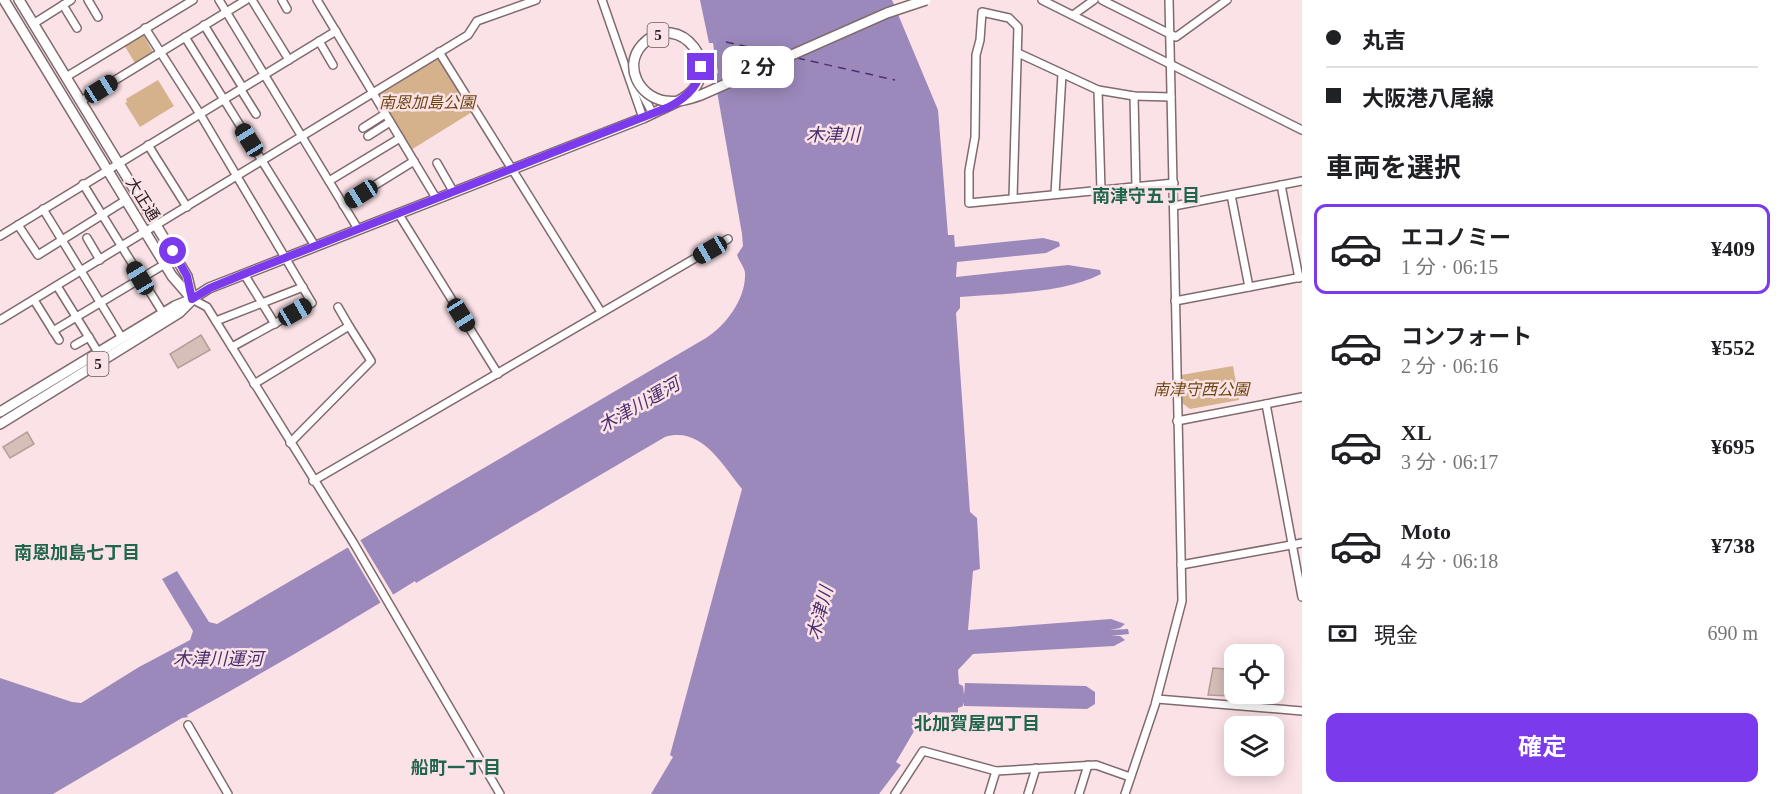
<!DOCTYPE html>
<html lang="ja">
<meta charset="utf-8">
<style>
:root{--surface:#fff;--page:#f2f2f2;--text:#202124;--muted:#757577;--line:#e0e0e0;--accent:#7c3aed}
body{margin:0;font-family:"Times New Roman","Noto Sans JP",serif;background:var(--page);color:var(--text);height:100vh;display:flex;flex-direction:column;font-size:22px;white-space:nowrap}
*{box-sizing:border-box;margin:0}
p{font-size:20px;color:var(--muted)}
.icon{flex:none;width:33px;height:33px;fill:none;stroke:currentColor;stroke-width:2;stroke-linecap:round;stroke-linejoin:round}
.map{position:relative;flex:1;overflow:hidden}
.drawer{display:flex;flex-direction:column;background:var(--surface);width:480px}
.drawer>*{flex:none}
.top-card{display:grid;align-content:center;height:132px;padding:0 24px;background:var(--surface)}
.controls{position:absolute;left:1224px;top:644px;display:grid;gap:12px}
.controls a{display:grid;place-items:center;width:60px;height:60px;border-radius:12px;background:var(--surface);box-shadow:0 3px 15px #0003;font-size:30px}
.end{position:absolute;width:27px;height:27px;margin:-14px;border:8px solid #7c3aed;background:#fff;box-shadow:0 0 0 3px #fff}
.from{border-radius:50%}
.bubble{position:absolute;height:42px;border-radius:12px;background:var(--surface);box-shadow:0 3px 15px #0003;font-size:20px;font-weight:700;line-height:42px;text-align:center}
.car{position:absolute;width:18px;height:36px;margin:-18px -9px;border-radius:8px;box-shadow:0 0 4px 2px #0007;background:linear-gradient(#222 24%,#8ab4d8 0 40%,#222 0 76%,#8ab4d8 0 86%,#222 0)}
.top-card b{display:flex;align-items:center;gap:21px;height:57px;font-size:22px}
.top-card b+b{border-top:2px solid var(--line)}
.top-card i{width:15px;height:15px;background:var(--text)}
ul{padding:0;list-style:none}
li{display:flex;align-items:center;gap:18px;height:90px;margin:0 12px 9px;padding:0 12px;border:3px solid transparent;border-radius:12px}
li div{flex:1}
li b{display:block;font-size:22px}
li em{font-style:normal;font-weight:700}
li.on{border-color:var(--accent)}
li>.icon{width:54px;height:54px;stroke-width:1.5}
h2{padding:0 24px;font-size:27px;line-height:72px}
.pay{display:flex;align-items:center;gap:15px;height:66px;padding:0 24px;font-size:22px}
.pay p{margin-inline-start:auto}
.button{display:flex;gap:12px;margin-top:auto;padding:12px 24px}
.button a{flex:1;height:69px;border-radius:12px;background:var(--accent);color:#fff;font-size:24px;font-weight:700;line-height:69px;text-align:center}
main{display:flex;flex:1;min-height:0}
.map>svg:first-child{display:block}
.green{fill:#d5b28b}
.water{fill:#9c89bc}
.pier{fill:#fbe2e7}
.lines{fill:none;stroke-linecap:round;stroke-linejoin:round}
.ferry{stroke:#4b306f;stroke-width:1.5;stroke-dasharray:8 6;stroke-linecap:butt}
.building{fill:#d6bfb8;stroke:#b59e97;stroke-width:1.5}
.minor-casing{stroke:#806a6e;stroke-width:10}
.major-casing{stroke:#806a6e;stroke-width:12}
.minor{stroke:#fff;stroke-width:7}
.major{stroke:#fff;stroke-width:9}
.major-bridge-casing{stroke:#806a6e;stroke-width:12;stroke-linecap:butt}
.major-bridge{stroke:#fff;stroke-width:9}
.route{stroke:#7c3aed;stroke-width:8}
.labels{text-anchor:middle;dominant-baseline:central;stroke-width:5;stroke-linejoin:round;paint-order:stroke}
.shield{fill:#fbe2e7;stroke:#675a5c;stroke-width:1.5}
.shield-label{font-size:15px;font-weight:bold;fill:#281f21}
.park-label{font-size:16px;font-style:italic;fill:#6d460f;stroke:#fbe2e7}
.street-label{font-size:16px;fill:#281f21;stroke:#fbe2e7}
.water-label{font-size:18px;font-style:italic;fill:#4b306f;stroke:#fbe2e7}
.neighbourhood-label{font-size:18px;font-weight:bold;fill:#20654d;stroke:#fbe2e7}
</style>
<main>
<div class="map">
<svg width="1302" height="794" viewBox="0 0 1302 794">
<rect width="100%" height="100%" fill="#fbe2e7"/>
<g class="green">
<path d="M143,34L153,52L135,63L124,45Z"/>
<path d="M438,56L472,112L411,150L378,95V92Z"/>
<path d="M158,80L174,106L140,127L125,103L127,102L126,99Z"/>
<path d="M1233,366L1239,400L1190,409L1182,403L1181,375Z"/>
</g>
<path class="water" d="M700,0H892L938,110L948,235H954L955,247L1043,238L1059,242L1060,246L1046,253L957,262L956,277L1068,265L1100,270L1101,274C1062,294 1004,293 960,297V308L956,313L970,512L977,518L980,569L973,571L968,630L1111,619L1125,624L1120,628L1110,630L1128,629L1129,634L1111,636H1120L1125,640L1114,646L973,654L958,670L959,684L963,686L964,695L965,683L1086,686L1095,692V704L1087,709L964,706V702L963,706L958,708V713L933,712L926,718V722L920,721L896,762L901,765L879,794H651L673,757L670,755L742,489C722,465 702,426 665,437L416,583L415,581C342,627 263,673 187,715L188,717L182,718L53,794H0V678L72,702L81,703L139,667L190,640L193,631L162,579L177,571L209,622L217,624L706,338C726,325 746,299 745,273C745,268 739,261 737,255L743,246L742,234L714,74L718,73L713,43H709Z"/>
<path class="pier" d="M359,538L394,596L382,605L347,546Z"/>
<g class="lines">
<g class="ferry">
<path d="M726,42L781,54"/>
<path d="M797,58L895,80"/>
</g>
</g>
<g class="building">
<path d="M201,335L210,350L178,368L170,354Z"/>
<path d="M27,432L34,444L10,458L3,447Z"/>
<path d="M1226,664H1234L1231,696L1208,695L1213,668L1225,669Z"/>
</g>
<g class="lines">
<g class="minor-casing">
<g id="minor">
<path d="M88,0L98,17"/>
<path d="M219,0L358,229"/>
<path d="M252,0L289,60"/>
<path d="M282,0L287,9"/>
<path d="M317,0L436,198"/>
<path d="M602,0L643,118"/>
<path d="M1042,0L1302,130"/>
<path d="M1102,0L1176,37L1227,0"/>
<path d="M63,5L77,28"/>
<path d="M1073,15L1094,0"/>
<path d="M33,24L71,0"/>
<path d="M204,25L243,88"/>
<path d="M145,28L200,114L312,303L232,347"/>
<path d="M185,37L315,246"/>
<path d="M319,41L333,65"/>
<path d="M439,52L601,312"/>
<path d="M1018,53L1098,90L1134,96L1171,97"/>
<path d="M66,77L193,0"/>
<path d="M639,88L653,114"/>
<path d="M241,90L256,114"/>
<path d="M1098,90L1101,190"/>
<path d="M1134,96L1136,187"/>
<path d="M81,101L246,0"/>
<path d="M363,128L385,114"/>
<path d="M368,136L390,122"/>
<path d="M148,145L187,207"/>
<path d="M437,163L453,191"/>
<path d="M329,181L400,138"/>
<path d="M83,184L163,313"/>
<path d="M1281,185L1299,278"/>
<path d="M1055,194L1062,74"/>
<path d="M1231,195L1249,287"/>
<path d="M1013,198L1018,27L1009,18L982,12L980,40L976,55L975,137L969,171V203L1174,183"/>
<path d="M343,205L414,161"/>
<path d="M1174,206L1302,181"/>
<path d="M43,209L122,338"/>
<path d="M398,213L498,374"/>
<path d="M18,225L38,255L126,200"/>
<path d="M0,236L336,31"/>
<path d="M87,238L100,260"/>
<path d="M244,274L275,324"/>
<path d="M57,286L98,352"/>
<path d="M192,299L207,307L353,542L500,794"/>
<path d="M34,300L59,340"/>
<path d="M1175,301L1302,277"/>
<path d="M338,307L349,326"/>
<path d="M0,320L468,35L477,21L536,0"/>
<path d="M216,321L303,287"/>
<path d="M53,331L165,264"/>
<path d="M75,345L89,337"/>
<path d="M254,384L349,326L371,361L290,443"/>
<path d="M1266,404L1302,597"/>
<path d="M1177,421L1302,397"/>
<path d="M313,481L728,239"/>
<path d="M1181,565L1302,543"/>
<path d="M1157,699L1302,711"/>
<path d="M188,725L228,794"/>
<path d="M895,794L923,751L996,771"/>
<path d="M989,794L996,771L1096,765L1130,777"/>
<path d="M1028,794L1036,768"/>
<path d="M1079,794L1088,765"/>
<path d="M1125,794L1155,705L1182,601L1169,0"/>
</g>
</g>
<g class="major-casing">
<g id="major">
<path d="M4,0L172,276L192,299"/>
<path d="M19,0L187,276L192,297"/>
<path d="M0,412L175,306L192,299L209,288L643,118L681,100"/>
<path d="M0,424L179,313L191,301"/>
</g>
</g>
<use href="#minor" class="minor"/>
<use href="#major" class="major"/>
<g class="major-bridge-casing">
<path id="major-bridge" d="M678,101C733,73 678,5 642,45C623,66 639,97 665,101C677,103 689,99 701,95L887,13L926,0"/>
</g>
<use href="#major-bridge" class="major-bridge"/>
</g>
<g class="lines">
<path class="route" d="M173,251L187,276L192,299L210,288L244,274L669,107C686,98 700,86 701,67"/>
</g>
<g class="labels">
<g class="shield">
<rect x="647.5" y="23" width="21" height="24" rx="4.5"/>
<rect x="87.5" y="352" width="21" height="24" rx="4.5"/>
</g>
<g class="shield-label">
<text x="658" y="35">5</text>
<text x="98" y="364">5</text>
</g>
<g class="park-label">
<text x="427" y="102">南恩加島公園</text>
<text x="1201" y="389">南津守西公園</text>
</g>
<g class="street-label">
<text transform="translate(143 199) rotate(58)">大正通</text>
</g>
<g class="water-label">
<text x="833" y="135">木津川</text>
<text transform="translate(639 405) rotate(-30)">木津川運河</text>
<text transform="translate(820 613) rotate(-75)">木津川</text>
<text x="218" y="659">木津川運河</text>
</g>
<g class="neighbourhood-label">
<text x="1146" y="196">南津守五丁目</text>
<text x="77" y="553">南恩加島七丁目</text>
<text x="977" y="724">北加賀屋四丁目</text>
<text x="456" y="768">船町一丁目</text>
</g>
</g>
</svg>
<div class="controls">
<a><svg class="icon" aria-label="locate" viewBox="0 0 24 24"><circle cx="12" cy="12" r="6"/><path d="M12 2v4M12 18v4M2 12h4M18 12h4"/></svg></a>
<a><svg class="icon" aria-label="layers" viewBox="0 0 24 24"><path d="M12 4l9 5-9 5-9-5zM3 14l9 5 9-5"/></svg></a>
</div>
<i class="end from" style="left:173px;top:251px"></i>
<i class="end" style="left:701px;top:67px"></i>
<div class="bubble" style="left:722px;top:46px;width:72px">2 分</div>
<i class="car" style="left:101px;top:89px;rotate:58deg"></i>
<i class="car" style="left:249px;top:140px;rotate:328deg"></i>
<i class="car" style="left:361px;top:194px;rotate:238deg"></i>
<i class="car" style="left:710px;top:250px;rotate:240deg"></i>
<i class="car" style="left:140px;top:278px;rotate:329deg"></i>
<i class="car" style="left:295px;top:312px;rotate:60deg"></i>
<i class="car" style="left:461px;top:315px;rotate:148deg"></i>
</div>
<section class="drawer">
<div class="top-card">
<b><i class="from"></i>丸吉</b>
<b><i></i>大阪港八尾線</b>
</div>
<h2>車両を選択</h2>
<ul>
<li class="on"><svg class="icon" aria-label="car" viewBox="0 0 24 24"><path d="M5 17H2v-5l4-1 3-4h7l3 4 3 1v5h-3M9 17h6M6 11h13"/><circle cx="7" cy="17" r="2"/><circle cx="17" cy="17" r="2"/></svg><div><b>エコノミー</b><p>1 分 · 06:15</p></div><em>¥409</em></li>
<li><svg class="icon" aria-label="car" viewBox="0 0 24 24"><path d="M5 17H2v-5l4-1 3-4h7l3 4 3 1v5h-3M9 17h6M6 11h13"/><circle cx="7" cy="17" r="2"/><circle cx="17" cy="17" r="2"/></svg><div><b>コンフォート</b><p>2 分 · 06:16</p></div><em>¥552</em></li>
<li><svg class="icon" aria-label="car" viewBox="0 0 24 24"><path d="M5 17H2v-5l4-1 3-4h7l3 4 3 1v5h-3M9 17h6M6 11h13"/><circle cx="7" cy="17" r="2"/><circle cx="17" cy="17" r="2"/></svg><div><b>XL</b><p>3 分 · 06:17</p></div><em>¥695</em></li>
<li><svg class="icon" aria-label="car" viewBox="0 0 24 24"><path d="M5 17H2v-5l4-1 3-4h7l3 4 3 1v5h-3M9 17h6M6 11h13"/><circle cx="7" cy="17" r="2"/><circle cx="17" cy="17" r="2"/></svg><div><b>Moto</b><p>4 分 · 06:18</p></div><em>¥738</em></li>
</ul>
<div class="pay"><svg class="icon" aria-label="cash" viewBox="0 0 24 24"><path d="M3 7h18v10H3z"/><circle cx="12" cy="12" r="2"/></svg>現金<p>690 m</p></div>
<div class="button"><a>確定</a></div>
</section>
</main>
